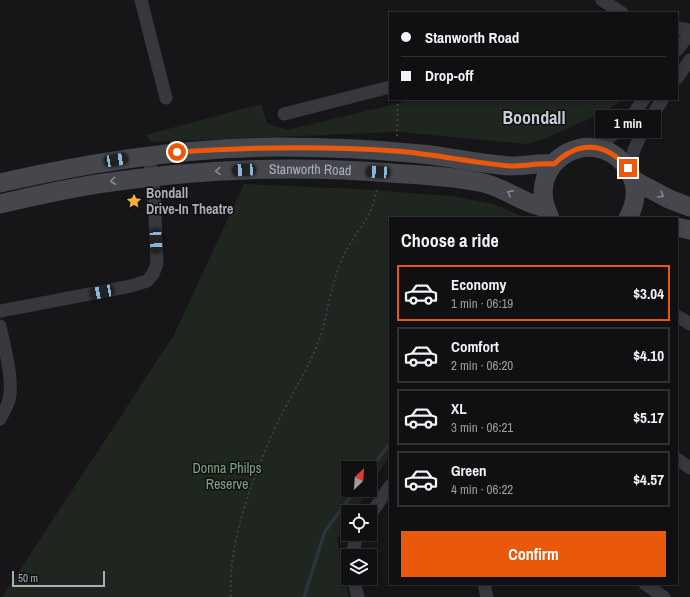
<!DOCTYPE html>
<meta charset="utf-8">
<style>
:root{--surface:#101012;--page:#19191b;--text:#f1f3f6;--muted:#9c9d9f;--line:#303032;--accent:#ea580c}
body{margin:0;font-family:"Archivo Narrow",sans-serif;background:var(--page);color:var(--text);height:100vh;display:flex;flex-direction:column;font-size:15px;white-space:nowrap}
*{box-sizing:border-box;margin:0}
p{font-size:13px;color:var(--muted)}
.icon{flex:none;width:22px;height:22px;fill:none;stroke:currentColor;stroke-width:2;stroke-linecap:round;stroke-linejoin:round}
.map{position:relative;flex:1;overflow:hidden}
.side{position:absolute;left:389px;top:217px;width:289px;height:368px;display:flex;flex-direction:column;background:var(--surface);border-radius:0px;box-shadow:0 2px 6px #0003,0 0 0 1px var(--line)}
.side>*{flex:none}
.banner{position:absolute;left:389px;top:12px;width:289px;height:88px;border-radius:0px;box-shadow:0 2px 6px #0003,0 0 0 1px var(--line);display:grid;align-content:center;height:88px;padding:0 12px;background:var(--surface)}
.needle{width:26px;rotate:25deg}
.buttons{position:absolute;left:341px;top:461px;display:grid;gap:8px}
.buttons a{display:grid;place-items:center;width:36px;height:36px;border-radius:0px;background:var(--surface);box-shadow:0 2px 6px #0003,0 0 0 1px var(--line);font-size:20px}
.scale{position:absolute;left:12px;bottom:10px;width:93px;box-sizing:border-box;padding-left:4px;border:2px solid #a8adb8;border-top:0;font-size:11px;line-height:14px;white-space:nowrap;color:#a8adb8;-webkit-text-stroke:3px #111113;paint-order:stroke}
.end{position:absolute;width:18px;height:18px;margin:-9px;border:5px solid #ea580c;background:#fff;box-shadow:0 0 0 2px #fff}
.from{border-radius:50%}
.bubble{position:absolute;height:28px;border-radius:0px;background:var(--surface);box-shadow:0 2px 6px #0003,0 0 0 1px var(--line);font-size:13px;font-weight:700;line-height:28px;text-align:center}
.car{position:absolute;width:12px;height:24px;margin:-12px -6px;border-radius:5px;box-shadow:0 0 3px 1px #0007;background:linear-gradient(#222 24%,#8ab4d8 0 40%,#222 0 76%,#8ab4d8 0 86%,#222 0)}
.banner b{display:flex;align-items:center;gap:14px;height:38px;font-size:15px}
.banner b+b{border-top:1px solid var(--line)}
.banner i{width:10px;height:10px;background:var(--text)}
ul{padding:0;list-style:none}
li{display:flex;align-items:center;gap:12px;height:56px;margin:0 8px 6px;padding:0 4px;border:2px solid var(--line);border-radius:0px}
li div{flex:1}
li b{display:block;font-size:15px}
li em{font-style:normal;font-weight:700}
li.on{border-color:var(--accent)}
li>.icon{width:36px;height:36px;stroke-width:1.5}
h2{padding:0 12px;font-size:18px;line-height:48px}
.cta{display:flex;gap:8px;margin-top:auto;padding:8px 12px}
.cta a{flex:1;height:46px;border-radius:0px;background:var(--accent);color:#fff;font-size:16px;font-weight:700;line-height:46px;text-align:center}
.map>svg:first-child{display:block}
.green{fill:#1e261f}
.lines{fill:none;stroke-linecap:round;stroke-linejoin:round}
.stream{stroke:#2c353c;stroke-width:3.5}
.path{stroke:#3d3f44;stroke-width:2;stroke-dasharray:2 3;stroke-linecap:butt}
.minor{stroke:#37383d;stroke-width:13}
.secondary{stroke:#45474d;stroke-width:19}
.oneway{stroke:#858993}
.route{stroke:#ea580c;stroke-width:5}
.labels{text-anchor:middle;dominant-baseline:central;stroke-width:3;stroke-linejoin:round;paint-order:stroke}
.street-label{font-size:14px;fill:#a8adb8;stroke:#111113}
.poi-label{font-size:14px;font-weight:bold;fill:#a8adb8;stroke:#111113;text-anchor:start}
.park-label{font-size:14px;fill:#7fa381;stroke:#111113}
.district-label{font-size:18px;font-weight:bold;fill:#c9ccd4;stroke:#111113}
</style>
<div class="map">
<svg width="690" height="597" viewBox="0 0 690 597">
<rect width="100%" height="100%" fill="#161618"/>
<g class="green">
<path d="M416,99H621L617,104L599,114L542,140L526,144L400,132L151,142L146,135L261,104L267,123L287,130Z"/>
<path d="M244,184L357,189L451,196L494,204L521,216L522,218H390V455L370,486V468H348V490H368L354,512H348V521L337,538L349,597H2L174,335Z"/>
</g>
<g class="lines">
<g class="stream">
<path d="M370,470L390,443"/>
<path d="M304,597L325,531L356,490"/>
</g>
<g class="path">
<path d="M397,136L398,100"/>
<path d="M231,597C227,539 258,462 284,410C295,389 307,369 316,348C328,320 329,289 341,261C348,244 360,230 369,214C373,206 375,197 377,188"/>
</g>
<g class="minor">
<path d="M141,0L166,98"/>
<path d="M602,0L622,13"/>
<path d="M677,28L690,30"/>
<path d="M677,50L690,34"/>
<path d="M677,78L690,60"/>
<path d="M284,114L390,87"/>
<path d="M597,148L627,123L644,99"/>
<path d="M628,168C636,141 647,122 663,99"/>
<path d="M0,311L131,286L147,281L153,274L157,264L154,194L149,155"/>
<path d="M677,316L690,324"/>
<path d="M0,326C4,346 14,379 9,400C7,407 3,413 0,419"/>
<path d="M677,459L690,468"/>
<path d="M370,515L390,486"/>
<path d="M351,556L358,534"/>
<path d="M353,578L358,597"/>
<path d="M484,584L487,597"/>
<path d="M645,584L664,597"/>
</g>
<g class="secondary">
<path d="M633,180L669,199L690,207"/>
<path d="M0,183C90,162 183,148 276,147C324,147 373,149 421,154C451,157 481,164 511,166C525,166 539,163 553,164"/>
<path id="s1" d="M0,204C34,196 69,188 104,183C198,169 295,165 391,173C421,175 454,176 484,183C500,187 513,196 528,202C534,205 540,206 545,208"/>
<path d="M550,218C519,157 604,117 632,177C638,190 635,206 628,218"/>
<path d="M677,227L690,230"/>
</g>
</g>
<defs><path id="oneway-chevron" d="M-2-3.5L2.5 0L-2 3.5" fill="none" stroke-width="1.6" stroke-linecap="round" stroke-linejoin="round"/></defs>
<g class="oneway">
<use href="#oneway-chevron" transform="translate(218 171) rotate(177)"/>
<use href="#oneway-chevron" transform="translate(113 181) rotate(173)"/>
<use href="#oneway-chevron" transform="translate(510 193) rotate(-154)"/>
<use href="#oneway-chevron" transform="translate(661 195) rotate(31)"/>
</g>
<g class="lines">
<path class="route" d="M177,152C250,147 323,146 396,151C435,154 473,163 511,166C525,166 539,163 554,164C579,140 605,142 628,168"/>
</g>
<defs>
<g id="sight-bare" transform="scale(1.2)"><path d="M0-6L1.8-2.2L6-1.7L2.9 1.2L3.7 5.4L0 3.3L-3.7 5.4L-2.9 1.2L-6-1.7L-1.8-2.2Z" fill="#f2b134" stroke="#111113" stroke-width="2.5" paint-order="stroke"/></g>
</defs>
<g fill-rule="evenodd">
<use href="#sight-bare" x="134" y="201"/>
</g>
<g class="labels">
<g class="street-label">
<text stroke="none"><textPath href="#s1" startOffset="313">Stanworth Road</textPath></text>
</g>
<g class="poi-label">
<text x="146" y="193">Bondall<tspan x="146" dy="16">Drive-In Theatre</tspan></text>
</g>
<g class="park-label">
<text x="227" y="468">Donna Philps<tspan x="227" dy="16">Reserve</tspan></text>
</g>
<g class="district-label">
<text x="534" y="117">Boondall</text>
</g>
</g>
</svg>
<div class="buttons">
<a><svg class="needle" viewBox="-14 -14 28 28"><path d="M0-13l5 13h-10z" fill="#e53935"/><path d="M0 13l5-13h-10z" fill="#9c9d9f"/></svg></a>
<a><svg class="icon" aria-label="locate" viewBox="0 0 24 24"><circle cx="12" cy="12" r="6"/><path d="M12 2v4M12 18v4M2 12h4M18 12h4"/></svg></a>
<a><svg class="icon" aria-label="layers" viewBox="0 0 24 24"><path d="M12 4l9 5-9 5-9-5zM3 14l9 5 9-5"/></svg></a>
</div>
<div class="scale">50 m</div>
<i class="end from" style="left:177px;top:152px"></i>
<i class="end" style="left:628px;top:168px"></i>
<div class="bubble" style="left:595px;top:110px;width:66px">1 min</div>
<i class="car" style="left:116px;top:160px;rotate:81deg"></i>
<i class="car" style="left:244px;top:170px;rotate:267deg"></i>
<i class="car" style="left:378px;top:172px;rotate:273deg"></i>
<i class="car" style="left:156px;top:241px;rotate:177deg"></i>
<i class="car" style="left:102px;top:292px;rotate:259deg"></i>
<div class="banner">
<b><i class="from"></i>Stanworth Road</b>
<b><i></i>Drop-off</b>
</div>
<section class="side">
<h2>Choose a ride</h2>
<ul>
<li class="on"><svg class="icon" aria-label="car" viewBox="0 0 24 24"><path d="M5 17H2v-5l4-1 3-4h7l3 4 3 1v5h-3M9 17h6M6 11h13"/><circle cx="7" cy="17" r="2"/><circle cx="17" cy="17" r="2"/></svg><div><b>Economy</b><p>1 min · 06:19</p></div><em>$3.04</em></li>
<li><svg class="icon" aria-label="car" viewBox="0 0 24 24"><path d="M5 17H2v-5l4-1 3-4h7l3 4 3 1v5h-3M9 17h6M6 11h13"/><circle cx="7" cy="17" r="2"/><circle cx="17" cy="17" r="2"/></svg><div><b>Comfort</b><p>2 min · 06:20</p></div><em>$4.10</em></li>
<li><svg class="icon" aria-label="car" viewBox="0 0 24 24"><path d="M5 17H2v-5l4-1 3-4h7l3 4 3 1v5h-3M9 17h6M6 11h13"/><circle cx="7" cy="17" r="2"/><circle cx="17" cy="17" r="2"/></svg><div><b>XL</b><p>3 min · 06:21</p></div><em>$5.17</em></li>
<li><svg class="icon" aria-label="car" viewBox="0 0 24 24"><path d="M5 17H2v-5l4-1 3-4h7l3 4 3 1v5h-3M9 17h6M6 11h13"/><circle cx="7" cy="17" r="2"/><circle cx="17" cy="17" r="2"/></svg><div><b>Green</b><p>4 min · 06:22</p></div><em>$4.57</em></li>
</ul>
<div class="cta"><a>Confirm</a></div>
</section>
</div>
